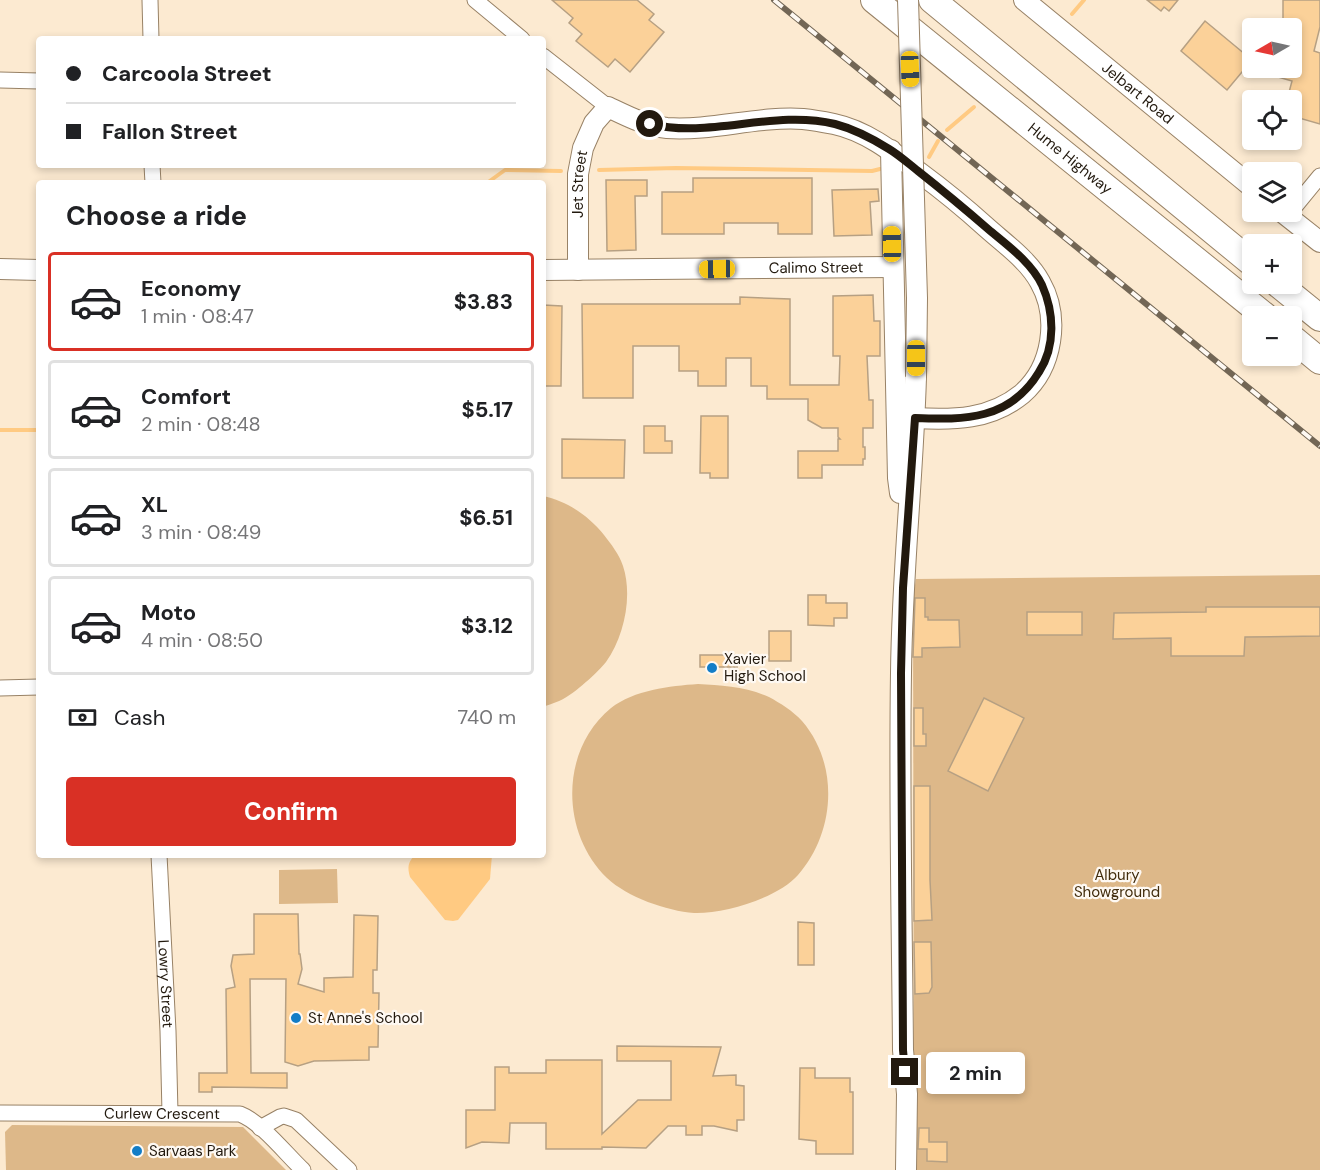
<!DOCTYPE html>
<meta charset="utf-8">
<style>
:root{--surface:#fff;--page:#f6f6f6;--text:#202124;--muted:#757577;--line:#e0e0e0;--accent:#d93025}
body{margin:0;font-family:"DM Sans",sans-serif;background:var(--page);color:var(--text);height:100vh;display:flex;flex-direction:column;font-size:22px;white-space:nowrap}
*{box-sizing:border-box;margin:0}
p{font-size:20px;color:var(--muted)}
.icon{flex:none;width:33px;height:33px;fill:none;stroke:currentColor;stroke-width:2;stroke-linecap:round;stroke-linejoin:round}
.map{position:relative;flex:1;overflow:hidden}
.drawer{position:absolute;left:36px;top:180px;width:510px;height:678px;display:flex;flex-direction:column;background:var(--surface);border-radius:6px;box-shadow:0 3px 9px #0003}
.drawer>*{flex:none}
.top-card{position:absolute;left:36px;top:36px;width:510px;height:132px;border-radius:6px;box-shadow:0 3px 9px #0003;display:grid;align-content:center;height:132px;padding:0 30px;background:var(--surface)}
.needle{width:39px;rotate:261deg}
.controls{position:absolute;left:1242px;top:18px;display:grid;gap:12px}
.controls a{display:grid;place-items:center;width:60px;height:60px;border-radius:6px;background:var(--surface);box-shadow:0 3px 9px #0003;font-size:30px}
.end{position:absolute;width:27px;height:27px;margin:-14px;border:8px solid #22190e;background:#fff;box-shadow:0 0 0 3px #fff}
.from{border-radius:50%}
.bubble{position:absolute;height:42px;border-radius:6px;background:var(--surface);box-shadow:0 3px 9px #0003;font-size:20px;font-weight:700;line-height:42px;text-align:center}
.car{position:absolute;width:18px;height:36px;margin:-18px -9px;border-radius:8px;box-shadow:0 0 4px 2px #0007;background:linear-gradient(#f5c518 24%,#345 0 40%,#f5c518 0 76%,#345 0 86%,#f5c518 0)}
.top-card b{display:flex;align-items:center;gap:21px;height:57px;font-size:22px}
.top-card b+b{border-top:2px solid var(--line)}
.top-card i{width:15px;height:15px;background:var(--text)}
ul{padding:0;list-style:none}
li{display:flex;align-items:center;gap:18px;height:99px;margin:0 12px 9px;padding:0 18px;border:3px solid var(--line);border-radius:6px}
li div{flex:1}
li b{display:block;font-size:22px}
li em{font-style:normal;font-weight:700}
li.selected{border-color:var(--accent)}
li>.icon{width:54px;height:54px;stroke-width:1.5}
h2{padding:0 30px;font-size:27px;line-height:72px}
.pay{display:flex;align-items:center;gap:15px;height:66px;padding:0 30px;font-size:22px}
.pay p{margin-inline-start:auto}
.button{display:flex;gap:12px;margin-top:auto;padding:12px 30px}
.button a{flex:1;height:69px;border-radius:6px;background:var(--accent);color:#fff;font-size:24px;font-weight:700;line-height:69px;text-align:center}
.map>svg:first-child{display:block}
.green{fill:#ddb889}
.water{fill:#ffca82}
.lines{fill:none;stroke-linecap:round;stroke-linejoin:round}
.stream{stroke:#ffca82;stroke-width:4}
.building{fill:#fbd199;stroke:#b6a083;stroke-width:1.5}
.street-casing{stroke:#988266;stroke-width:17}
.secondary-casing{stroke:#988266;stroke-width:22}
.highway-casing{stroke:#988266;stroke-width:28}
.street{stroke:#fff;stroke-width:15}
.secondary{stroke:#fff;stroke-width:20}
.highway{stroke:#fff;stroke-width:26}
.rail-casing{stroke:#726655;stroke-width:6}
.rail{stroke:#fef9f3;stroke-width:4;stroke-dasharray:11;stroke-linecap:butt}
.secondary-bridge-casing{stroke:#988266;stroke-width:22;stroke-linecap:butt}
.secondary-bridge{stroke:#fff;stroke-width:20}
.route{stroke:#22190e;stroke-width:8}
.poi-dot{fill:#137dc7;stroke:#fef9f3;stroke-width:2}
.labels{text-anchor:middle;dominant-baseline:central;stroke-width:4.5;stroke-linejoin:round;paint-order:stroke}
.street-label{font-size:15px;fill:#22190e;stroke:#fef9f3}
.poi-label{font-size:15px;fill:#22190e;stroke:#fef9f3;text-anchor:start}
.park-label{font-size:15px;fill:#422d0d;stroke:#fef9f3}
</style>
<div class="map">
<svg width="1320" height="1170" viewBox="0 0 1320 1170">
<rect width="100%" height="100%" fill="#fcead1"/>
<g class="green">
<path d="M543,496C567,501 589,516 604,535C611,544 619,554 623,566C633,596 624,637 606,662C599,671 578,690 568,696C561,701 551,704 543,707Z"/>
<path d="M1320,575V1170H914L913,598L916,579Z"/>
<path d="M698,684C721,685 747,687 769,697C780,703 793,711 802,721C840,765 835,833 798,875C778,898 724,914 694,913C667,911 627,897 607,878C560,832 560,750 611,708C634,690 670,686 698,684Z"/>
<path d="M337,869L338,903L279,904V870Z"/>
<path d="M12,1125L243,1127L286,1170H6L5,1132Z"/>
</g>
<path class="water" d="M415,855H492L490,879L458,920L453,921L445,920L410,877C407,867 408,862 415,855Z"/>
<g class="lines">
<g class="stream">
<path d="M1072,14L1084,0"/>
<path d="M947,130L974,107"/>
<path d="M929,157L938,141"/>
<path d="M599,170L676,168L872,171L880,169"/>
<path d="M487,183L505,170L561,171"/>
<path d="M0,430H39"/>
</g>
</g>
<g class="building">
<path d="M552,0H637L654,14L649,20L664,32L630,72L615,59L608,67L576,41L582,34L569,23L573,18Z"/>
<path d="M1147,0H1178L1169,11L1164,7L1161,11Z"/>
<path d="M1283,0H1320V27L1314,51L1320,53V124L1292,116V100H1287L1292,81L1278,77L1281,68H1292V26L1283,24Z"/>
<path d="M1205,21L1252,60L1227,90L1181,51Z"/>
<path d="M693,178H812V234H778V223H724V234H662V192H693Z"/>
<path d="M606,180H647V196H635L636,250L607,251Z"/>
<path d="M878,189L879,201L870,202L872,235L834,236L832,190Z"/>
<path d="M873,295L874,321H880V356H867L869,400H873V428H863V447H865V459H863V465H822V478H798V451H838V439H840L838,437V428H822L808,420V399H767V386H751V358H726V386H698V371H679V346H633V398H583L582,304H740V297L790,299V385H839L840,356H833V296Z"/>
<path d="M543,305L562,306L561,386H543Z"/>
<path d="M701,416H728V478H710V473H700Z"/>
<path d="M644,426H665V441H672V453H644Z"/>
<path d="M562,439L625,440L624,478H562Z"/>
<path d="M808,595H826V603H847V618H834V626L808,625Z"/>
<path d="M915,598H925V617H928V620H959L960,647L922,648V657H913Z"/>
<path d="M1206,607H1320V636L1245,637L1244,656H1171V638L1113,639L1114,613L1206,612Z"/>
<rect x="1027" y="612" width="55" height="23"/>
<rect x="769" y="631" width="22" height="30"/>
<path d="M700,655H736L737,667H700Z"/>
<path d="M984,698L1024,718L988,791L948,771Z"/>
<path d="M914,708H923V734H926V746H914Z"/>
<path d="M914,786H930V880L932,920L914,921Z"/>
<path d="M254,914H298L299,954H300L302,969L298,984L324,992V978L353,977L354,915L378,916L377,970H373V993H379L378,1047H369V1060L314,1061L298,1066L285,1062L286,979H250L251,1073H287V1088L212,1087V1092H199V1073H227L226,989L235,987L231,966L233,955L254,954Z"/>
<path d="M798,922L814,923V965H798Z"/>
<path d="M914,942H931L932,987L929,993L915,994Z"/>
<path d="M617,1046L721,1047L713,1076L736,1075V1085L744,1086V1120H737V1131L714,1126H702V1135H686V1126H668L646,1148L602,1147V1149H546V1123H510L509,1143L482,1142L466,1148V1110H495V1067H509V1073H546V1060H602V1134L638,1100H671V1061H617Z"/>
<path d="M800,1068H815V1078H850V1092H853V1154H816V1141L799,1139Z"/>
<path d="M919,1128H929V1142H947V1162L927,1161V1149H918Z"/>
</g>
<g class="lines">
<g class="street-casing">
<g id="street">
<path d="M150,0L151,39"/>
<path d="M475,0L522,39"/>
<path d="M543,56L608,107"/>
<path d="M0,80L39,81"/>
<path d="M152,165L153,183"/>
<path d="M1292,210L1320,176"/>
<path d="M0,688L39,687"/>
<path id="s1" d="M159,855L168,1031L170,1113"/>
<path id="s2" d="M0,1113L240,1114C261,1122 286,1154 303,1170"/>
<path d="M260,1128L280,1117L284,1116L296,1120L349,1170"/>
</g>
</g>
<g class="secondary-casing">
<g id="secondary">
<path id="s3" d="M1024,0L1252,187"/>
<path d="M891,150L898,478L900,493"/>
<path d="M1282,212L1320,242"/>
<path d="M0,269L39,270"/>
<path id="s4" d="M543,270L893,267"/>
<path id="s5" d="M578,270V174L583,148L594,123L608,107C627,116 646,126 667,128C713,131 757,116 803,119C813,120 824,122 834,124C867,131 894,153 920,173C943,190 965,208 986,227C1005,244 1028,260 1040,282C1060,317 1053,367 1022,394C990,420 954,420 915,418"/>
<path d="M906,1170L907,1094L903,1050C902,925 899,798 901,673C902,574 913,476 916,377"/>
</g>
</g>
<g class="highway-casing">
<g id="highway">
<path id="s6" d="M874,0L1265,316"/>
<path d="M932,0L1252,263"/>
<path d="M1278,284L1320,318"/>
<path d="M1292,338L1320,361"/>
</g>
</g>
<use href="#street" class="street"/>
<use href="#secondary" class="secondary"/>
<use href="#highway" class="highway"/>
<g class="rail-casing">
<path id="rail" d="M774,0L1320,446"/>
</g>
<use href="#rail" class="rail"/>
<g class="secondary-bridge-casing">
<path id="secondary-bridge" d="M908,0L917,298L916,377"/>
</g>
<use href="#secondary-bridge" class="secondary-bridge"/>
</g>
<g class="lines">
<path class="route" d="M650,124C711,139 773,109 835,124C854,129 873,139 889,149C899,155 909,164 918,171C942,190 965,209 988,229C1007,245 1031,262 1042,285C1054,312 1056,346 1039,372C1010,420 965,420 915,418L903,588L901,673L903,1050L905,1072"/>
</g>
<g class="poi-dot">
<circle cx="712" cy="668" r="6"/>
<circle cx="296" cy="1018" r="6"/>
<circle cx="137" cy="1151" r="6"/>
</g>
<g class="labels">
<g class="street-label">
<text stroke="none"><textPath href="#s3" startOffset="147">Jelbart Road</textPath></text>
<text stroke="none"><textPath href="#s6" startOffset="252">Hume Highway</textPath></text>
<text stroke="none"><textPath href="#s5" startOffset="86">Jet Street</textPath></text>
<text stroke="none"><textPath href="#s4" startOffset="273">Calimo Street</textPath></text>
<text stroke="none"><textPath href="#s1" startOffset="129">Lowry Street</textPath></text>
<text stroke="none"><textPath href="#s2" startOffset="162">Curlew Crescent</textPath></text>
</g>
<g class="poi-label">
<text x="724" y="659">Xavier<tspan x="724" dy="17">High School</tspan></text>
<text x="308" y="1018">St Anne's School</text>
<text x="149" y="1151">Sarvaas Park</text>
</g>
<g class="park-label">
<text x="1117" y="875">Albury<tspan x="1117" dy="17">Showground</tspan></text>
</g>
</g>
</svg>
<div class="controls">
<a><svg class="needle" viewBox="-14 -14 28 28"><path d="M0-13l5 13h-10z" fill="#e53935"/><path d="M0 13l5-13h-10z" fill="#757577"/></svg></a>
<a><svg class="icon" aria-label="locate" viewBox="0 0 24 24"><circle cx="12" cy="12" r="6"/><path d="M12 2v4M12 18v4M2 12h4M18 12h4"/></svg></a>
<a><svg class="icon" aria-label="layers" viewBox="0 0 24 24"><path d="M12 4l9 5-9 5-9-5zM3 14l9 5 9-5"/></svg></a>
<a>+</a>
<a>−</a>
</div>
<i class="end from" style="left:650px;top:124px"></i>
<i class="end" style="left:905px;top:1072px"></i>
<div class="bubble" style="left:926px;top:1052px;width:99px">2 min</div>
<i class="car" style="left:910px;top:69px;rotate:178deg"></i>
<i class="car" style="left:892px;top:244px;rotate:359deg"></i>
<i class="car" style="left:717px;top:269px;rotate:269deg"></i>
<i class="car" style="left:916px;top:358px;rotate:180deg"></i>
<div class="top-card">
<b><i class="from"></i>Carcoola Street</b>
<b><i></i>Fallon Street</b>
</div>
<section class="drawer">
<h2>Choose a ride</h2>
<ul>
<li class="selected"><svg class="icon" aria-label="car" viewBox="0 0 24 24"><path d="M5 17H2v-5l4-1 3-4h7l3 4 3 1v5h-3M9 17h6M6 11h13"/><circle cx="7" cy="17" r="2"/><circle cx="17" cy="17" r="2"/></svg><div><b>Economy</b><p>1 min · 08:47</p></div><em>$3.83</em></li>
<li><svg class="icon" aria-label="car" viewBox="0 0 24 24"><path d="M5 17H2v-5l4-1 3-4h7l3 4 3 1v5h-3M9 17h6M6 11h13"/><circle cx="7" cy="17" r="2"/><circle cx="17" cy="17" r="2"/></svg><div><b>Comfort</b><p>2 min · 08:48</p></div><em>$5.17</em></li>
<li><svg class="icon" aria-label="car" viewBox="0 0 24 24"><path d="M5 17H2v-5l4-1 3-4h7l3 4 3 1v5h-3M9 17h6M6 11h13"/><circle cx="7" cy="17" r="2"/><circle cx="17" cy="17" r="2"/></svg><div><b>XL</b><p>3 min · 08:49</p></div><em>$6.51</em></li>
<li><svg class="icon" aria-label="car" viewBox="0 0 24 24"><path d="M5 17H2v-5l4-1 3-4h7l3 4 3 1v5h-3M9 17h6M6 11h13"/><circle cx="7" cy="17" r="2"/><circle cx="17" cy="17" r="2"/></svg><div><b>Moto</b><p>4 min · 08:50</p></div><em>$3.12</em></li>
</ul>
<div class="pay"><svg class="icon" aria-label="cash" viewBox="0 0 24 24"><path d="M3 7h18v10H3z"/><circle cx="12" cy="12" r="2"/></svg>Cash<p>740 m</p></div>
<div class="button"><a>Confirm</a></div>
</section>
</div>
